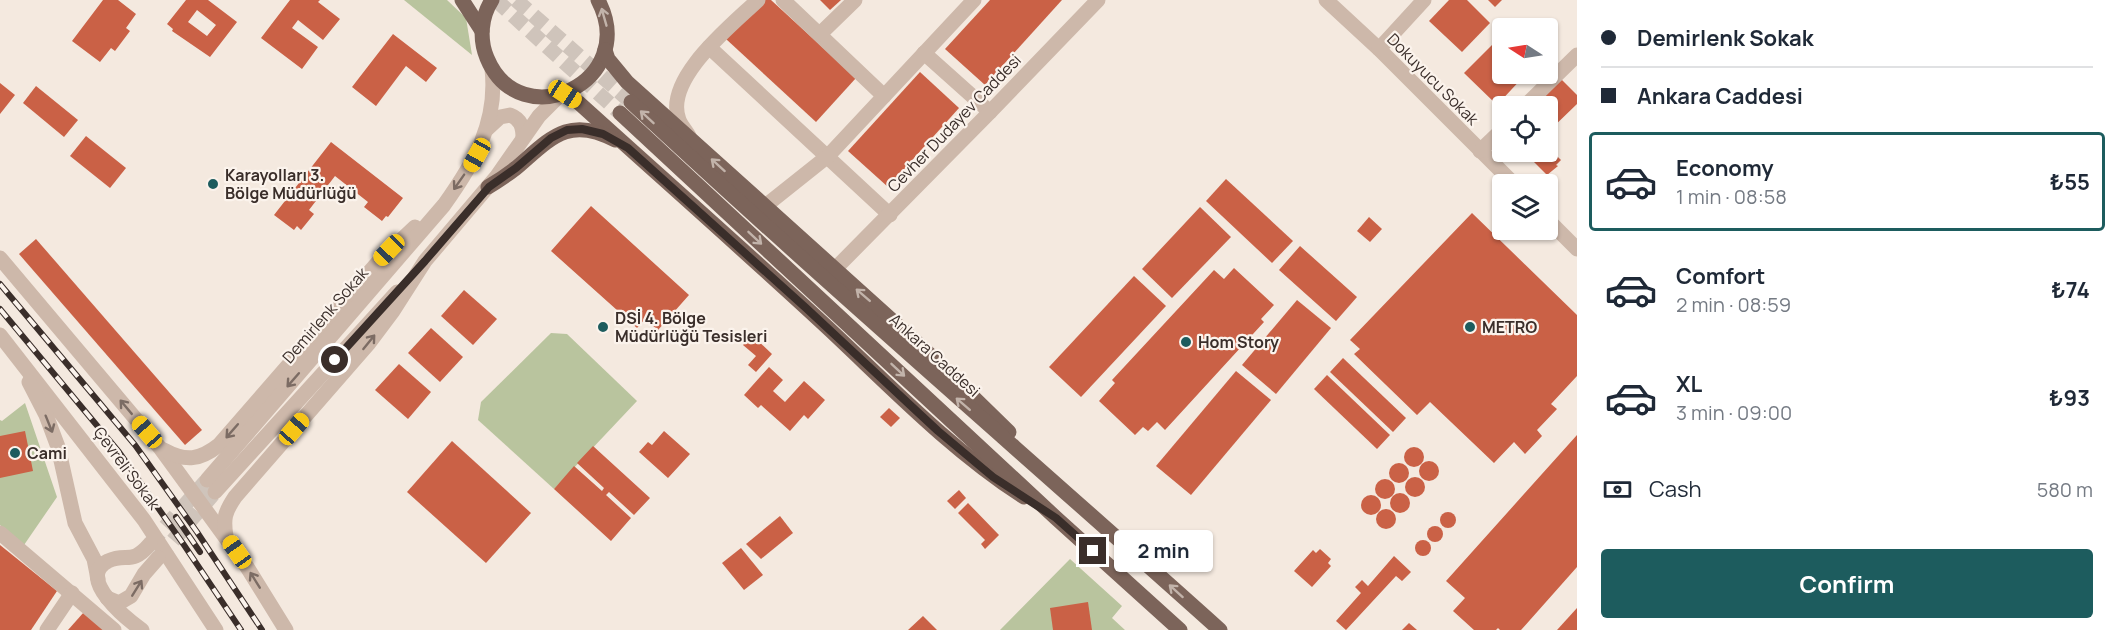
<!DOCTYPE html>
<meta charset="utf-8">
<style>
:root{--surface:#fff;--page:#f2f2f3;--text:#1f2937;--muted:#747a83;--line:#e0e1e3;--accent:#1d5c5e}
body{margin:0;font-family:Manrope,sans-serif;background:var(--page);color:var(--text);height:100vh;display:flex;flex-direction:column;font-size:22px;white-space:nowrap}
*{box-sizing:border-box;margin:0}
p{font-size:20px;color:var(--muted)}
.icon{flex:none;width:33px;height:33px;fill:none;stroke:currentColor;stroke-width:2;stroke-linecap:round;stroke-linejoin:round}
.map{position:relative;flex:1;overflow:hidden}
.sheet{display:flex;flex-direction:column;background:var(--surface);width:540px}
.sheet>*{flex:none}
.hud{display:grid;align-content:center;height:132px;padding:0 24px;background:var(--surface)}
.needle{width:39px;rotate:282deg}
.tools{position:absolute;left:1492px;top:18px;display:grid;gap:12px}
.tools a{display:grid;place-items:center;width:66px;height:66px;border-radius:6px;background:var(--surface);box-shadow:0 2px 4px #0004;font-size:30px}
.end{position:absolute;width:27px;height:27px;margin:-14px;border:8px solid #3a2e2a;background:#fff;box-shadow:0 0 0 3px #fff}
.from{border-radius:50%}
.bubble{position:absolute;height:42px;border-radius:6px;background:var(--surface);box-shadow:0 2px 4px #0004;font-size:20px;font-weight:700;line-height:42px;text-align:center}
.car{position:absolute;width:18px;height:36px;margin:-18px -9px;border-radius:8px;box-shadow:0 0 4px 2px #0007;background:linear-gradient(#f5c518 24%,#345 0 40%,#f5c518 0 76%,#345 0 86%,#f5c518 0)}
.hud b{display:flex;align-items:center;gap:21px;height:57px;font-size:22px}
.hud b+b{border-top:2px solid var(--line)}
.hud i{width:15px;height:15px;background:var(--text)}
ul{padding:0;list-style:none}
li{display:flex;align-items:center;gap:18px;height:99px;margin:0 12px 9px;padding:0 12px;border:3px solid transparent;border-radius:6px}
li div{flex:1}
li b{display:block;font-size:22px}
li em{font-style:normal;font-weight:700}
li.current{border-color:var(--accent)}
li>.icon{width:54px;height:54px;stroke-width:1.5}
.pay{display:flex;align-items:center;gap:15px;height:66px;padding:0 24px;font-size:22px}
.pay p{margin-inline-start:auto}
.action{display:flex;gap:12px;margin-top:auto;padding:12px 24px}
.action a{flex:1;height:69px;border-radius:6px;background:var(--accent);color:#fff;font-size:24px;font-weight:700;line-height:69px;text-align:center}
main{display:flex;flex:1;min-height:0}
.map>svg:first-child{display:block}
.green{fill:#b9c49e}
.building{fill:#ca6146;fill-rule:evenodd}
.lines{fill:none;stroke-linecap:round;stroke-linejoin:round}
.minor-tunnel{stroke:#cfc4bb;stroke-width:15;stroke-dasharray:15 8;stroke-linecap:butt}
.major-tunnel{stroke:#cfc4bb;stroke-width:15;stroke-dasharray:15 8;stroke-linecap:butt}
.minor{stroke:#cdb8aa;stroke-width:15}
.major{stroke:#7c645a;stroke-width:15}
.rail-casing{stroke:#3a2e2a;stroke-width:6}
.rail{stroke:#fbf3ec;stroke-width:4;stroke-dasharray:11;stroke-linecap:butt}
.oneway{stroke:#c2b3aa}
.oneway2{stroke:#7c6c64}
.route{stroke:#3a2e2a;stroke-width:8}
.poi-dot{fill:#1d5c5e;stroke:#fbf3ec;stroke-width:2}
.labels{text-anchor:middle;dominant-baseline:central;stroke-width:4.5;stroke-linejoin:round;paint-order:stroke}
.street-label{font-size:16px;fill:#3a2e2a;stroke:#fbf3ec}
.poi-label{font-size:16px;font-weight:bold;fill:#3a2e2a;stroke:#fbf3ec;text-anchor:start}
</style>
<main>
<div class="map">
<svg width="1577" height="630" viewBox="0 0 1577 630">
<rect width="100%" height="100%" fill="#f4e9df"/>
<g class="green">
<path d="M404,0H447L466,18L472,55Z"/>
<path d="M551,333L567,334L637,401L554,489L478,420L481,402Z"/>
<path d="M25,403L57,497L24,545L0,525V420L2,421Z"/>
<path d="M1070,559L1122,606L1112,618L1125,630H1000Z"/>
</g>
<g class="building">
<path d="M103,0H118L136,14L126,28L130,31L115,51L111,48L100,62L72,41Z"/>
<path d="M186,0H208L237,22L210,57L172,31L173,29L167,24ZM197,10L216,25L207,36L188,22Z"/>
<path d="M290,0H320L318,2L340,19L323,40L298,20L292,28L318,47L302,69L261,38Z"/>
<path d="M762,0H771L856,78L816,122L726,39Z"/>
<path d="M820,0H841L830,10Z"/>
<path d="M990,0H1062L985,85L945,49Z"/>
<path d="M1449,0H1467L1490,23L1462,52L1429,21Z"/>
<path d="M1488,0H1502L1495,7Z"/>
<path d="M393,34L437,68L426,82L406,66L376,106L352,87Z"/>
<path d="M1493,44L1503,54V74H1524L1525,75L1497,105L1464,73Z"/>
<path d="M920,72L959,108L888,187L848,151Z"/>
<path d="M1561,79L1577,95V104L1548,132V106H1533Z"/>
<path d="M0,83L15,95L0,114Z"/>
<path d="M36,86L78,120L64,137L23,103Z"/>
<path d="M86,136L126,168L110,188L70,156Z"/>
<path d="M1548,140L1551,144L1548,147L1561,160L1556,165L1558,166L1547,175L1524,152H1548Z"/>
<path d="M331,142L403,198L388,217L386,216L382,221L364,207L368,202L335,176L309,210L314,214L301,230L297,226L294,230L274,215Z"/>
<path d="M1226,179L1293,241L1272,263L1206,201Z"/>
<path d="M591,206L689,295L658,330L645,319L637,328L551,251Z"/>
<path d="M1200,207L1231,237L1172,298L1142,269Z"/>
<path d="M1472,213L1577,315V376L1551,404L1557,409L1537,430L1542,436L1525,454L1514,442L1494,463L1430,402L1417,415L1354,354L1360,349L1350,340Z"/>
<path d="M1369,217L1382,229L1370,242L1357,231Z"/>
<path d="M36,239L202,430L185,445L19,254Z"/>
<path d="M1300,246L1357,297L1336,321L1279,270Z"/>
<path d="M1234,268L1274,305L1261,319L1264,322L1165,430L1157,422L1148,431L1143,427L1135,435L1099,401L1115,383L1112,380L1214,270L1224,279Z"/>
<path d="M1134,276L1166,306L1081,397L1049,367Z"/>
<path d="M464,290L497,319L473,345L441,316Z"/>
<path d="M1297,300L1331,328L1276,394L1242,365Z"/>
<path d="M431,328L463,357L440,382L408,353Z"/>
<path d="M752,335L772,354L756,372L748,365L756,356L743,345Z"/>
<path d="M1343,358L1406,418L1393,432L1330,372Z"/>
<path d="M399,364L431,392L408,419L375,390Z"/>
<path d="M769,367L783,380L773,391L785,402L804,381L825,400L808,419L804,415L790,431L761,405L758,408L744,395Z"/>
<path d="M1236,371L1271,400L1191,495L1156,466Z"/>
<path d="M1327,375L1390,435L1377,449L1314,389Z"/>
<path d="M889,408L900,418L891,427L880,417Z"/>
<path d="M25,431L33,471L0,478V436Z"/>
<path d="M664,431L690,454L668,478L639,452L648,442L652,445Z"/>
<path d="M1577,435V567L1521,630H1500L1498,628L1496,630H1474L1453,611L1465,598L1446,581Z"/>
<path d="M452,441L531,513L486,563L407,492Z"/>
<path d="M593,446L650,498L634,515L609,492L606,495L631,518L611,541L554,489L574,466L602,491L604,488L577,463Z"/>
<circle cx="1414" cy="457" r="10"/>
<circle cx="1429" cy="471" r="10"/>
<circle cx="1399" cy="473" r="10"/>
<circle cx="1415" cy="487" r="10"/>
<circle cx="1385" cy="489" r="10"/>
<path d="M959,490L966,498L955,509L947,501Z"/>
<circle cx="1400" cy="503" r="10"/>
<circle cx="1371" cy="505" r="10"/>
<path d="M968,503L999,535L985,549L981,544L985,540L958,513Z"/>
<circle cx="1386" cy="519" r="10"/>
<circle cx="1448" cy="520" r="8"/>
<path d="M780,516L793,533L761,559L746,544Z"/>
<circle cx="1435" cy="534" r="8"/>
<circle cx="1423" cy="548" r="8"/>
<path d="M0,545L57,591L31,630H0Z"/>
<path d="M741,548L763,575L744,590L722,563Z"/>
<path d="M1320,549L1331,559L1328,563L1331,566L1312,587L1294,571L1313,550L1316,553Z"/>
<path d="M1394,556L1411,572L1402,581L1396,576L1346,630L1336,621L1361,593L1355,587L1362,580L1368,586Z"/>
<path d="M1088,602L1092,630H1053L1050,608Z"/>
<path d="M1577,608V630H1557Z"/>
<path d="M84,612L105,630H68Z"/>
<path d="M923,616L937,630H908Z"/>
<path d="M1409,623L1417,630H1402Z"/>
</g>
<g class="lines">
<g class="minor-tunnel">
<path d="M150,544L207,480"/>
<path d="M158,558L215,492"/>
</g>
<g class="major-tunnel">
<path d="M496,0L620,113"/>
<path d="M516,0L631,102"/>
</g>
<g class="minor">
<path d="M783,0L884,96"/>
<path d="M1326,0L1379,49L1514,184"/>
<path d="M820,34L855,0"/>
<path d="M709,47L890,215"/>
<path d="M1379,49L1424,0"/>
<path d="M924,53L990,112"/>
<path d="M1525,106L1577,55"/>
<path d="M487,129L500,117L510,115C521,119 523,127 523,138"/>
<path d="M689,136C686,131 681,125 679,120C663,79 732,25 758,0"/>
<path d="M1480,151L1503,129"/>
<path d="M764,207L828,156L974,0"/>
<path d="M1548,220L1577,249"/>
<path d="M0,258L161,449L247,567L286,630"/>
<path d="M834,270L990,112L1098,0"/>
<path d="M0,335L144,520L216,630"/>
<path d="M29,382L46,415L58,447L75,523L94,559L98,579"/>
<path d="M164,450C186,462 200,460 219,445L380,260L415,227"/>
<path d="M207,480L444,205C474,163 498,123 492,69"/>
<path d="M215,492L397,292"/>
<path d="M0,533L114,630"/>
<path d="M226,536C223,518 225,512 235,497L369,343L393,311L425,261L497,176L539,116L560,95"/>
<path d="M107,598L119,603L131,596L144,574L158,558"/>
<path d="M47,630L72,593"/>
<path d="M142,630C128,620 75,578 108,561C127,552 131,566 150,544"/>
</g>
<g class="major">
<path d="M462,0L482,31"/>
<path d="M492,0C481,17 479,39 487,58C520,138 641,82 598,0"/>
<path d="M605,50L608,59L627,82L925,350L1009,432"/>
<path d="M565,94L579,103C662,178 746,252 828,328C891,387 951,450 1024,497"/>
<path d="M631,102C824,282 1024,454 1220,630"/>
<path d="M620,113L1056,518L1180,630"/>
<path d="M488,187C498,181 507,175 516,168C550,139 568,115 615,140"/>
</g>
<g class="rail-casing">
<g id="rail">
<path d="M0,284L135,445L197,532L262,630"/>
<path d="M0,309L119,452L184,545L241,630"/>
<path d="M176,517L200,552"/>
</g>
</g>
<use href="#rail" class="rail"/>
</g>
<defs><path id="oneway-shaft" d="M-6 0H5M1.5-3L5.5 0L1.5 3" fill="none" stroke-width="1.6" stroke-linecap="round" stroke-linejoin="round" transform="scale(1.5)"/></defs>
<g class="oneway">
<use href="#oneway-shaft" transform="translate(604 17) rotate(-106)"/>
<use href="#oneway-shaft" transform="translate(647 117) rotate(-137)"/>
<use href="#oneway-shaft" transform="translate(718 165) rotate(-138)"/>
<use href="#oneway-shaft" transform="translate(755 238) rotate(43)"/>
<use href="#oneway-shaft" transform="translate(863 295) rotate(-139)"/>
<use href="#oneway-shaft" transform="translate(898 370) rotate(43)"/>
<use href="#oneway-shaft" transform="translate(963 404) rotate(-139)"/>
<use href="#oneway-shaft" transform="translate(1176 591) rotate(-138)"/>
</g>
<g class="oneway2">
<use href="#oneway-shaft" transform="translate(459 182) rotate(125)"/>
<use href="#oneway-shaft" transform="translate(369 342) rotate(-51)"/>
<use href="#oneway-shaft" transform="translate(293 380) rotate(131)"/>
<use href="#oneway-shaft" transform="translate(126 407) rotate(-130)"/>
<use href="#oneway-shaft" transform="translate(49 424) rotate(68)"/>
<use href="#oneway-shaft" transform="translate(232 431) rotate(131)"/>
<use href="#oneway-shaft" transform="translate(255 580) rotate(-122)"/>
<use href="#oneway-shaft" transform="translate(137 588) rotate(-58)"/>
</g>
<g class="lines">
<path class="route" d="M335,360L425,261L489,187L516,168L551,138L567,130L582,129L603,134L628,148L806,308L938,431L993,477L1056,518L1093,551"/>
</g>
<g class="poi-dot">
<circle cx="213" cy="184" r="6"/>
<circle cx="603" cy="327" r="6"/>
<circle cx="1470" cy="327" r="6"/>
<circle cx="1186" cy="342" r="6"/>
<circle cx="15" cy="453" r="6"/>
</g>
<g class="labels">
<g class="street-label">
<text transform="translate(1433 79) rotate(45)">Dokuyucu Sokak</text>
<text transform="translate(954 123) rotate(-46)">Cevher Dudayev Caddesi</text>
<text transform="translate(325 315) rotate(-49)">Demirlenk Sokak</text>
<text transform="translate(935 355) rotate(42)">Ankara Caddesi</text>
<text transform="translate(127 468) rotate(53)">Çevreli Sokak</text>
</g>
<g class="poi-label">
<text x="225" y="175">Karayolları 3.<tspan x="225" dy="18">Bölge Müdürlüğü</tspan></text>
<text x="615" y="318">DSİ 4. Bölge<tspan x="615" dy="18">Müdürlüğü Tesisleri</tspan></text>
<text x="1482" y="327">METRO</text>
<text x="1198" y="342">Hom Story</text>
<text x="27" y="453">Cami</text>
</g>
</g>
</svg>
<div class="tools">
<a><svg class="needle" viewBox="-14 -14 28 28"><path d="M0-13l5 13h-10z" fill="#e53935"/><path d="M0 13l5-13h-10z" fill="#747a83"/></svg></a>
<a><svg class="icon" aria-label="locate" viewBox="0 0 24 24"><circle cx="12" cy="12" r="6"/><path d="M12 2v4M12 18v4M2 12h4M18 12h4"/></svg></a>
<a><svg class="icon" aria-label="layers" viewBox="0 0 24 24"><path d="M12 4l9 5-9 5-9-5zM3 14l9 5 9-5"/></svg></a>
</div>
<i class="end from" style="left:335px;top:360px"></i>
<i class="end" style="left:1093px;top:551px"></i>
<div class="bubble" style="left:1114px;top:530px;width:99px">2 min</div>
<i class="car" style="left:565px;top:94px;rotate:123deg"></i>
<i class="car" style="left:477px;top:155px;rotate:209deg"></i>
<i class="car" style="left:389px;top:250px;rotate:224deg"></i>
<i class="car" style="left:294px;top:429px;rotate:41deg"></i>
<i class="car" style="left:147px;top:432px;rotate:319deg"></i>
<i class="car" style="left:237px;top:552px;rotate:325deg"></i>
</div>
<section class="sheet">
<div class="hud">
<b><i class="from"></i>Demirlenk Sokak</b>
<b><i></i>Ankara Caddesi</b>
</div>
<ul>
<li class="current"><svg class="icon" aria-label="car" viewBox="0 0 24 24"><path d="M5 17H2v-5l4-1 3-4h7l3 4 3 1v5h-3M9 17h6M6 11h13"/><circle cx="7" cy="17" r="2"/><circle cx="17" cy="17" r="2"/></svg><div><b>Economy</b><p>1 min · 08:58</p></div><em>₺55</em></li>
<li><svg class="icon" aria-label="car" viewBox="0 0 24 24"><path d="M5 17H2v-5l4-1 3-4h7l3 4 3 1v5h-3M9 17h6M6 11h13"/><circle cx="7" cy="17" r="2"/><circle cx="17" cy="17" r="2"/></svg><div><b>Comfort</b><p>2 min · 08:59</p></div><em>₺74</em></li>
<li><svg class="icon" aria-label="car" viewBox="0 0 24 24"><path d="M5 17H2v-5l4-1 3-4h7l3 4 3 1v5h-3M9 17h6M6 11h13"/><circle cx="7" cy="17" r="2"/><circle cx="17" cy="17" r="2"/></svg><div><b>XL</b><p>3 min · 09:00</p></div><em>₺93</em></li>
</ul>
<div class="pay"><svg class="icon" aria-label="cash" viewBox="0 0 24 24"><path d="M3 7h18v10H3z"/><circle cx="12" cy="12" r="2"/></svg>Cash<p>580 m</p></div>
<div class="action"><a>Confirm</a></div>
</section>
</main>
